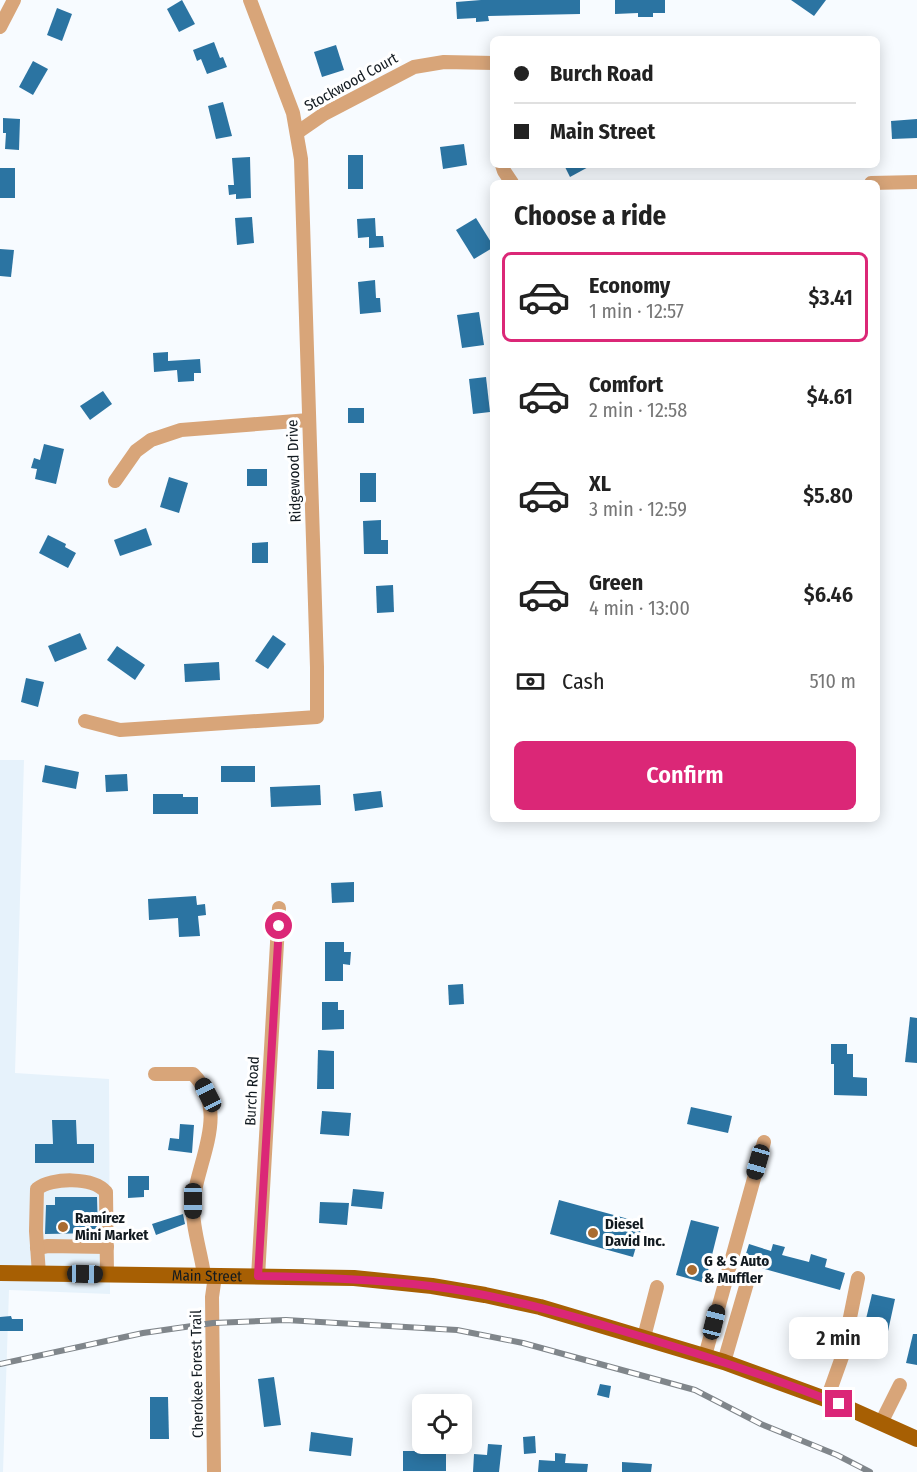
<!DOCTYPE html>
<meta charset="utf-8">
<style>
:root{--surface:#fff;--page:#f6f6f6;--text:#222;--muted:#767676;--line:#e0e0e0;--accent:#db2777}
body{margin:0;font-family:"Fira Sans Condensed",sans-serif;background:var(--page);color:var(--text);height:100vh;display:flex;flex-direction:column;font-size:22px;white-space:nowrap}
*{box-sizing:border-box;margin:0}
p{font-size:20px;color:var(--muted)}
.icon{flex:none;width:33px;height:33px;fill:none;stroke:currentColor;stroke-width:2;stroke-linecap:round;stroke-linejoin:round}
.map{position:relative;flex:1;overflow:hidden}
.details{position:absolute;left:490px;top:180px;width:390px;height:642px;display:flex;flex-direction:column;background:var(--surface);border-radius:9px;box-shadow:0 3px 15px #0003}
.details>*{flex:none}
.top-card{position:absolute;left:490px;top:36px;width:390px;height:132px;border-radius:9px;box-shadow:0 3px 15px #0003;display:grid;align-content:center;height:132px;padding:0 24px;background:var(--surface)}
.buttons{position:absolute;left:412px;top:1394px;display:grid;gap:12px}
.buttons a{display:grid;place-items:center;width:60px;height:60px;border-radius:9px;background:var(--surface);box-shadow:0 3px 15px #0003;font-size:30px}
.end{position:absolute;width:27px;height:27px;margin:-14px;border:8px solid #db2777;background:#fff;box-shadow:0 0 0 3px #fff}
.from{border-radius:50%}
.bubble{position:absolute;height:42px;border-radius:9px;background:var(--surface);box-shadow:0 3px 15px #0003;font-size:20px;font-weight:600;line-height:42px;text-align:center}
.car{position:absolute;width:18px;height:36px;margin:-18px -9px;border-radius:8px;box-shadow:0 0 4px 2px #0007;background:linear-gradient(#222 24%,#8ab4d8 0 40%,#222 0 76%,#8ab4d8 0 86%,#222 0)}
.top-card b{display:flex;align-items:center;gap:21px;height:57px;font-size:22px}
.top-card b+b{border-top:2px solid var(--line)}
.top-card i{width:15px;height:15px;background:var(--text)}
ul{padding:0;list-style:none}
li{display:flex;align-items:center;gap:18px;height:90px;margin:0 12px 9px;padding:0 12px;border:3px solid transparent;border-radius:9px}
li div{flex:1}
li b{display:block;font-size:22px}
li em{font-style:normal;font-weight:600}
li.on{border-color:var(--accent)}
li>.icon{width:54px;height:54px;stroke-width:1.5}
h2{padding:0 24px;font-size:27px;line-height:72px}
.pay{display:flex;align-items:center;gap:15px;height:66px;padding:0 24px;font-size:22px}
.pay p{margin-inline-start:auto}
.cta{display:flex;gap:12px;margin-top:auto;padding:12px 24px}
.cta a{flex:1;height:69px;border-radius:9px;background:var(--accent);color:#fff;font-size:24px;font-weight:600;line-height:69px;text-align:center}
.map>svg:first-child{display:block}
.built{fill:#e6f2fb}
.building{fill:#2b74a2}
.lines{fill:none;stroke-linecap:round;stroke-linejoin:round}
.minor{stroke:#d8a579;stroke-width:14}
.major{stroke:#a75f03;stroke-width:16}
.rail-casing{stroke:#80868b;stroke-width:6}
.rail{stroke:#fff;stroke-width:4;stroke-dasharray:11;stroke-linecap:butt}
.route{stroke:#db2777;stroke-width:8}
.poi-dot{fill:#a96c31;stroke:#fff;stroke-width:2}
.labels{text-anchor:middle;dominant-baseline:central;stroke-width:6;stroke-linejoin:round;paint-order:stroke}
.street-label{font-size:15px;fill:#121a20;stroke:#fff}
.poi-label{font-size:15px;font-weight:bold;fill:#121a20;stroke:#fff;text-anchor:start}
</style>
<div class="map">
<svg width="917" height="1472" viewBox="0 0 917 1472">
<rect width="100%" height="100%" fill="#f7fbff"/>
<path class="built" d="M0,760H24L15,1073L109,1079L110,1294L9,1290L3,1472H0Z"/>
<g class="building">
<path d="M182,0L195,24L179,32L167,9Z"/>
<path d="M481,0H580V14L488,16L489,21L476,22V18L457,19L456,2Z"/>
<path d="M615,0H665V13H653V17H638V13L615,14Z"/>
<path d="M791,0H826L814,16Z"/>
<path d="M57,8L72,14L62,41L47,35Z"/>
<path d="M214,42L220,58L223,57L227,67L207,74L201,59L197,61L193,50Z"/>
<path d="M336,45L344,70L322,77L314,52Z"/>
<path d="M33,61L48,69L33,95L19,87Z"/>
<path d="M223,102L232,136L216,139L208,106Z"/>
<path d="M3,118L20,119L19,150L5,149L6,133H3Z"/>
<path d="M917,119V138L892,139L891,121Z"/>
<path d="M464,144L467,165L443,169L440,147Z"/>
<rect x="348" y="155" width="15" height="34"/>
<path d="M250,157L251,198L236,199V194L229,195L228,185H234L232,158Z"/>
<path d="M564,165H592L570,177Z"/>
<rect x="0" y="168" width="15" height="30"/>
<path d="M252,217L254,243L237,245L235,218Z"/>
<path d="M375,218L376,236H383L384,247L369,248V237L358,238L357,219Z"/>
<path d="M476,218L494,247L474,259L456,230Z"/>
<path d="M0,249L14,250L11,277L0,276Z"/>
<path d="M375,280L376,298H380L381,312L360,314L358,282Z"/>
<path d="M479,312L484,345L462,348L457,315Z"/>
<path d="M168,352V361L200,359L201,373H194V381L178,382L177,370L154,372L153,353Z"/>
<path d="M486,377L490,412L473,414L469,379Z"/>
<path d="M103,391L112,404L90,420L80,406Z"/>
<rect x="348" y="408" width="16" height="15"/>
<path d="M44,444L64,449L56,484L35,479L37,469L31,468L34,458L40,460Z"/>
<rect x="247" y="469" width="20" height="17"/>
<rect x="360" y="473" width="16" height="29"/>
<path d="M169,477L188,483L179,513L160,507Z"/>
<path d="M381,520V540H388V554H364L363,521Z"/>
<path d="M146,528L152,545L120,556L114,540Z"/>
<path d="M48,535L66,544L65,547L76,553L68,568L39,553Z"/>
<path d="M268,542V563H252V543Z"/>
<path d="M393,585L394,612L377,613L376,586Z"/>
<path d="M80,633L87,649L55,662L48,646Z"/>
<path d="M273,635L286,644L268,669L255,661Z"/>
<path d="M117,646L145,665L135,680L107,660Z"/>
<path d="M219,662L220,680L185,682L184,664Z"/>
<path d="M26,678L44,682L38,707L21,702Z"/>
<path d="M45,765L79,772L76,789L42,782Z"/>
<rect x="221" y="766" width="34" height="16"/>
<path d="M127,774L128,791L106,792L105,775Z"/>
<path d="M320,785L321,805L271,807L270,787Z"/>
<path d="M381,791L383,807L355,811L353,794Z"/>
<path d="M153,794H183V797H198V814H153Z"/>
<path d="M354,882V902L332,903L331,883Z"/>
<path d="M196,896L197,905L205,904L206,915L198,916L200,936L179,937L178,918L149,920L148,899Z"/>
<path d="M325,942H344V952H351L350,965L343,964V981H325Z"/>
<path d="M463,984L464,1004L449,1005L448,985Z"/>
<path d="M322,1002H338V1010H344V1029L322,1030Z"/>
<path d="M910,1017L917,1018V1063L905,1062Z"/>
<path d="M831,1044H847V1054H853V1077L867,1078V1096L834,1095V1064H831Z"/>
<path d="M318,1050L334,1051V1089H317Z"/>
<path d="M691,1107L732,1116L728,1133L687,1124Z"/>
<path d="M322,1111L351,1113L349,1136L320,1134Z"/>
<path d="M52,1120H76L77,1144H94V1163H35V1144H53Z"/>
<path d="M180,1124L194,1125L192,1153L168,1150L170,1138L179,1139Z"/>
<path d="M128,1176H149V1190H144V1197L128,1198Z"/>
<path d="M353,1189L384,1192L382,1209L351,1206Z"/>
<path d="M55,1197H97L98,1233L45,1234L46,1205H55Z"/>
<path d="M559,1200L643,1223L633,1257L550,1234Z"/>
<path d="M320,1202L349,1203L347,1225L319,1223Z"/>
<path d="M183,1214L185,1224L156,1235L152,1224Z"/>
<path d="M691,1220L719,1227L705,1283L676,1275Z"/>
<path d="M749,1244L771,1251L773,1244L785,1247L782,1255L809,1262L811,1254L827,1259L825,1267L845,1273L840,1290L743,1263Z"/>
<path d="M872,1294L895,1299L883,1354L859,1348Z"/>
<path d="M11,1316L12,1319H23V1331H0V1317Z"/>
<path d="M913,1334H917V1365L906,1363Z"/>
<path d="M274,1377L281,1425L264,1427L258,1379Z"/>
<path d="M600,1384L611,1386L609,1398L597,1395Z"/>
<path d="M150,1397H168L169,1439H150Z"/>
<path d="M311,1432L353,1438L351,1456L309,1451Z"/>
<path d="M535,1436L536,1453L524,1454L523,1437Z"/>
<path d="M488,1444L502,1445L499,1472H473L474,1454L487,1455Z"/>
<rect x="403" y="1451" width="43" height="20"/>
<path d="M555,1453L566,1454L565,1463L588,1464L587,1472H538L539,1460L555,1461Z"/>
<path d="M622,1462L652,1464L651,1472H622Z"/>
</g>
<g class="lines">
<g class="minor">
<path d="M0,27L14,0"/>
<path d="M298,132L324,114L414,67L444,62L494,63"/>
<path d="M502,165L504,171L512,183"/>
<path d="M871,183L917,182"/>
<path d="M115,481L136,451L151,440L181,430L309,420"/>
<path d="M85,721L120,730L317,717V667L301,159L293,113L250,0"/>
<path d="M155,1074H193C230,1111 198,1159 193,1202C191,1224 201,1252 204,1275"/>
<path d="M37,1248L48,1246L107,1247"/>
<path d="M39,1274L36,1231L37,1189C52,1177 93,1177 106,1192L107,1274"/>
<path d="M258,1277L279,908"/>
<path d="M644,1337L657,1287"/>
<path d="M705,1356L764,1142"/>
<path d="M724,1362L747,1283"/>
<path d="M827,1399L842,1357L858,1278"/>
<path d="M881,1423L900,1385"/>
<path d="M214,1472L212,1297L215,1276"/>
</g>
<path class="major" id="s1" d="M0,1273L354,1278L432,1286L485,1295L540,1307L724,1362L839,1404L917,1439"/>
<g class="rail-casing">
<path id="rail" d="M0,1364L143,1333L213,1323L286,1320L457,1330L523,1343L695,1390L761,1424L837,1455L870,1472"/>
</g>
<use href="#rail" class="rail"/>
</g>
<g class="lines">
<path class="route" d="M279,926L258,1276C316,1277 373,1279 430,1286C493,1294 555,1311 616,1329C691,1351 766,1375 839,1404"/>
</g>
<g class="poi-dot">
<circle cx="63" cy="1227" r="6"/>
<circle cx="593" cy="1233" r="6"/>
<circle cx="692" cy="1270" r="6"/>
</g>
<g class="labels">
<g class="street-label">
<text transform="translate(351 82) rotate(-29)">Stockwood Court</text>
<text transform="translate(294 471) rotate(-92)">Ridgewood Drive</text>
<text transform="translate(252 1091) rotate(-87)">Burch Road</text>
<text stroke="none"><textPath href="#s1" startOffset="207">Main Street</textPath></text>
<text transform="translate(197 1374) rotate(-91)">Cherokee Forest Trail</text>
</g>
<g class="poi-label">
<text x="75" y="1218">Ramírez<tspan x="75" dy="17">Mini Market</tspan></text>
<text x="605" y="1224">Diesel<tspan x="605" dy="17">David Inc.</tspan></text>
<text x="704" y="1261">G &amp; S Auto<tspan x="704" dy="17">&amp; Muffler</tspan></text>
</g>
</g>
</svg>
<div class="buttons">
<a><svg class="icon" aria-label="locate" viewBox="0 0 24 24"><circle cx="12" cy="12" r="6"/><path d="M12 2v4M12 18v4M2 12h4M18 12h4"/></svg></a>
</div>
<i class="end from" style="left:279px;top:926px"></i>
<i class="end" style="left:839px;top:1404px"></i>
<div class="bubble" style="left:789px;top:1317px;width:99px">2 min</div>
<i class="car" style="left:208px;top:1095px;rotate:333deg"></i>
<i class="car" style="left:758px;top:1162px;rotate:196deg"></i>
<i class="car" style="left:193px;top:1201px;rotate:180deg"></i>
<i class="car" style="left:85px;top:1274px;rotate:91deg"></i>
<i class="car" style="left:714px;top:1322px;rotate:14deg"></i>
<div class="top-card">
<b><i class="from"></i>Burch Road</b>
<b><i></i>Main Street</b>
</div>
<section class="details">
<h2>Choose a ride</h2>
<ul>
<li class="on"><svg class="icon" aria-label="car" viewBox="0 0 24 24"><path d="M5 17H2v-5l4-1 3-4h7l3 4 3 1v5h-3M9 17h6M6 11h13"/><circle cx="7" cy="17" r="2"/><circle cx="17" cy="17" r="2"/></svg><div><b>Economy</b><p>1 min · 12:57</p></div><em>$3.41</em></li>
<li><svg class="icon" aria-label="car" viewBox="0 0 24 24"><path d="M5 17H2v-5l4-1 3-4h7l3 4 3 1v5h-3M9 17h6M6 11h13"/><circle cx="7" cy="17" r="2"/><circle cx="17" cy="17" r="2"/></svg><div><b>Comfort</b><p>2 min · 12:58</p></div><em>$4.61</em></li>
<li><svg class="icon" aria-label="car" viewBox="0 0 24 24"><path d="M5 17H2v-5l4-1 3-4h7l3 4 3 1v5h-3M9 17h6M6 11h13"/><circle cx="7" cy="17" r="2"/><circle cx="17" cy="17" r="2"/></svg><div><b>XL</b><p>3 min · 12:59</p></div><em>$5.80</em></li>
<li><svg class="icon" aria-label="car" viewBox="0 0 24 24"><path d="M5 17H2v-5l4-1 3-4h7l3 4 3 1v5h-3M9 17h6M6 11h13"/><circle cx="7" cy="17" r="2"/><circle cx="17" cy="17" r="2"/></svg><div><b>Green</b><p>4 min · 13:00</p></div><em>$6.46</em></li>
</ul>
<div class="pay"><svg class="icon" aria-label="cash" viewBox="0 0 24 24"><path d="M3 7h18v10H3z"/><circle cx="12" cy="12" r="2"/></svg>Cash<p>510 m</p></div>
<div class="cta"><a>Confirm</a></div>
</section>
</div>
